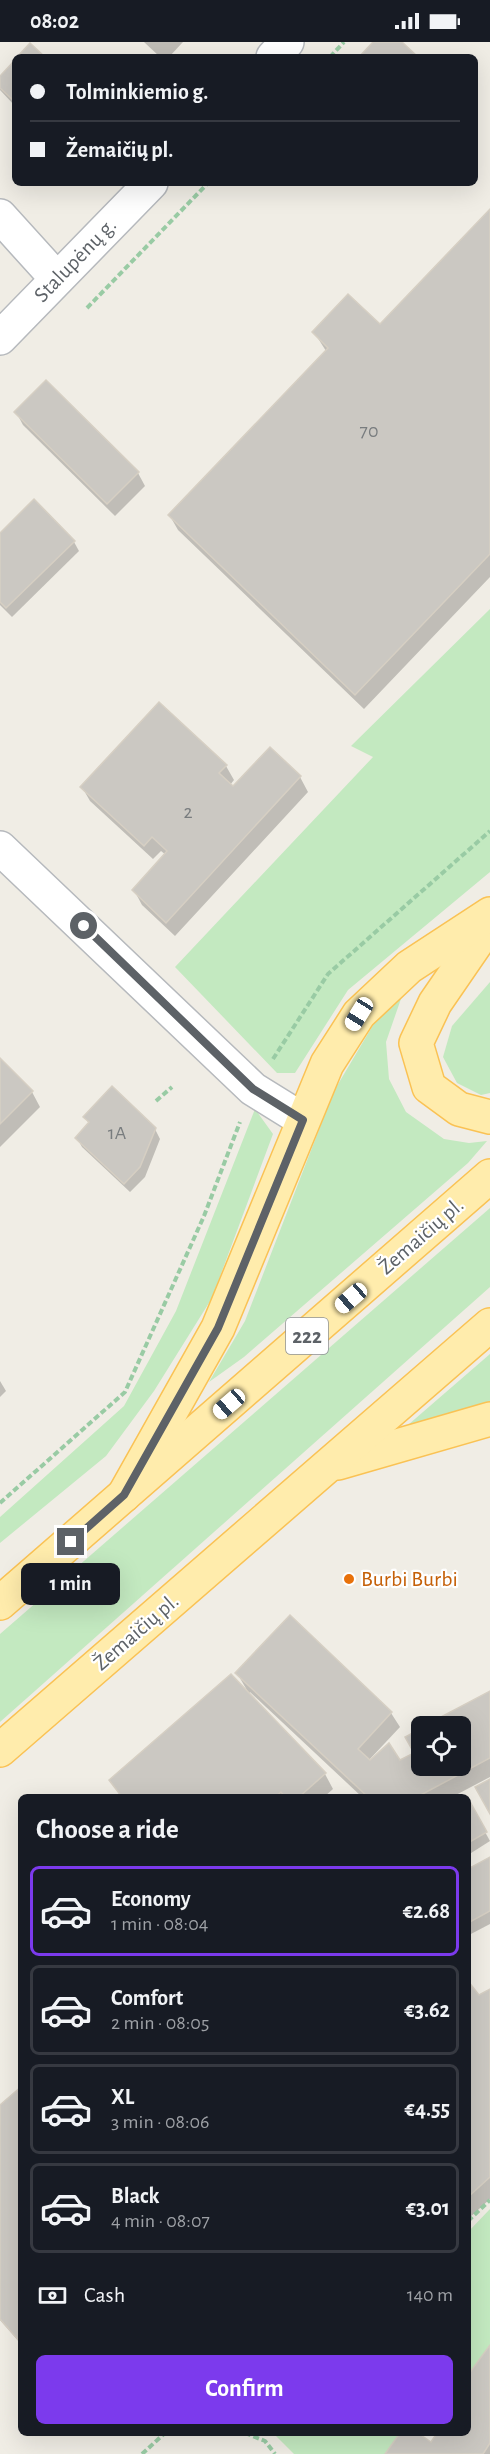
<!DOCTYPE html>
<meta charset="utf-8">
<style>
:root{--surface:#171b24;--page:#242831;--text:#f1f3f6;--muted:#9ea1a6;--line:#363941;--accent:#7c3aed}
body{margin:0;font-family:"Alegreya Sans",sans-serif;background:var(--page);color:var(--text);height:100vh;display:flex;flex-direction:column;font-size:22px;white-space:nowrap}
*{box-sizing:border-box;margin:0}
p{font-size:20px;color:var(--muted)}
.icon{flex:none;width:33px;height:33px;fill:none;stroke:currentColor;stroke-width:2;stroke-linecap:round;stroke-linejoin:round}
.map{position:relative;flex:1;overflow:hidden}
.side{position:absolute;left:18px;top:1752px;width:453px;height:642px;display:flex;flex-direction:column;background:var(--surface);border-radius:9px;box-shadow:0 6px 24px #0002}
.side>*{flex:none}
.hud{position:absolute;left:12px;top:12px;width:466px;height:132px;border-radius:9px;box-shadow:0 6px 24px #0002;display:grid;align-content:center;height:132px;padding:0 18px;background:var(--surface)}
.tools{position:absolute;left:411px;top:1674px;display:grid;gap:12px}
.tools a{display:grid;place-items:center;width:60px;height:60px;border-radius:9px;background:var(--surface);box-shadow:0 6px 24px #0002;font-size:30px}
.end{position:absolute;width:27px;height:27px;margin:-14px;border:8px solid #5d6267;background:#fff;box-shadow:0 0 0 3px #fff}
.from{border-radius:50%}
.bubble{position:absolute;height:42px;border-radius:9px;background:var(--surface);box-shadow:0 6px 24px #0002;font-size:20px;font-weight:700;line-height:42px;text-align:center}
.car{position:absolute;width:18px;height:36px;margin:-18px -9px;border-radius:8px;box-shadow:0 0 4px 2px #0007;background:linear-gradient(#fff 24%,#345 0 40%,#fff 0 76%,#345 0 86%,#fff 0)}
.hud b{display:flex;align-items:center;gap:21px;height:57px;font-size:22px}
.hud b+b{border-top:2px solid var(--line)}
.hud i{width:15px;height:15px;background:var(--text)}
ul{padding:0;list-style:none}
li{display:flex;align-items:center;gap:18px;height:90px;margin:0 12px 9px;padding:0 6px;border:3px solid var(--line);border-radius:9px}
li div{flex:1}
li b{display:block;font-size:22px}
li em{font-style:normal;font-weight:700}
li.current{border-color:var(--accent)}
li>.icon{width:54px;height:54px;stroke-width:1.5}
h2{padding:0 18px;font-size:27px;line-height:72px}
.pay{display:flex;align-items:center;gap:15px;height:66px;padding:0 18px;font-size:22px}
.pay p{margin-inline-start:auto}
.primary-button{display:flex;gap:12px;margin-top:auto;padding:12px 18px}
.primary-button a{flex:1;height:69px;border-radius:9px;background:var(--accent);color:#fff;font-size:24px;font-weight:700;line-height:69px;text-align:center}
.status{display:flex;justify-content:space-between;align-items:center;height:42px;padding:0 30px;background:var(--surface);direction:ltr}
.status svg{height:16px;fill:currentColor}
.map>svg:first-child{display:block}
.green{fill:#c3e9c0}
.shadow{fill:#0003}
.building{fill:#cbc8c2;stroke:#d6cfc3;stroke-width:1.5}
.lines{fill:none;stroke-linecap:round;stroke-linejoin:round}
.street-casing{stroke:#b6b9bd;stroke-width:36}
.primary-casing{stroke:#fac254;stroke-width:36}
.path{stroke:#99cba4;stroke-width:4;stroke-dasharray:6 3;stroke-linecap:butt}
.street{stroke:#fff;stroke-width:33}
.primary{stroke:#ffecac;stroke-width:33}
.route{stroke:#5d6267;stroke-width:8}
.food-dot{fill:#e8710a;stroke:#fff;stroke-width:2}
.labels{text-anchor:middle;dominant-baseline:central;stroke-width:4.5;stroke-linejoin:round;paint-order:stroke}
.number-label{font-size:20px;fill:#787c7e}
.shield{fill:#fff;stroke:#8e9195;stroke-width:1.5}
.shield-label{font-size:21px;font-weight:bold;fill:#5d6267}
.street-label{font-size:22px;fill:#5d6267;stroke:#fff}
.food-label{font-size:22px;fill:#c56008;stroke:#fff;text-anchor:start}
</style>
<div class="status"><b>08:02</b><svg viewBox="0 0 49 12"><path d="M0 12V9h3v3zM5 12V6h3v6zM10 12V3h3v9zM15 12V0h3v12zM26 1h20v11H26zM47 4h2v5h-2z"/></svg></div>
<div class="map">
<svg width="490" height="2412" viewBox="0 0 490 2412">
<rect width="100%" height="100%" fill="#f0ede5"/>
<g class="green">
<path d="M490,567V830L348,948L295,1031H277L175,925L373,715L351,704Z"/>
<path d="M490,940V1051L481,1053L457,1041L443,1015L452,984Z"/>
<path d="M403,951L386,1000L389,1037L406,1070L444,1097L469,1101L487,1099L468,1121L244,1315L209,1340L245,1279L334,1049L385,963Z"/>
<path d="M255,1067L273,1092L212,1256L154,1349L106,1414L0,1501V1475L124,1364L176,1269Z"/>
<path d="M490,1166V1245L0,1680V1592Z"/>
<path d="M490,1312V1364L419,1384L408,1383Z"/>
<path d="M490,2167V2303L468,2333V2190Z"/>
<path d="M273,2391H400L385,2412H294Z"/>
</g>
<g class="shadow">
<path d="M144,0H183L169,15H160Z"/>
<path d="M15,20V64L0,48V36Z"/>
<path d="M490,169V535L364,667L178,488L170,474L326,309L314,290L380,285Z"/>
<path d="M16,370L138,431L145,444L115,474L23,383Z"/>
<path d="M0,493L74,500L79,509L12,575L0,563Z"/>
<path d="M270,707L300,735L308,750L175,894L142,863L134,848L166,813L161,809L153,817L90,759L82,745L226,724L234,738L230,743L234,746Z"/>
<path d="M0,1018L32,1050L40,1065L0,1105Z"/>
<path d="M85,1075L155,1087L160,1097L145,1135L130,1150L82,1105L77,1096L89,1082Z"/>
<path d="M0,1339L6,1349L0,1355Z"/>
<path d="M237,1631L391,1671L400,1685L370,1717L422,1724H460V1684H427L490,1650V1735L452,1755H362L250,1650L249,1652L325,1732L333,1747L324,1755H121L111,1739L248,1650Z"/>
<path d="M468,1759L490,1799L468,1813Z"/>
<path d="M490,1816V1882L469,1893L468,1828Z"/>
<path d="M468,1941L479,1955L490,1948V2157L468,2177Z"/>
<path d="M21,2047V2302L0,2278V2065Z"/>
<path d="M490,2305V2412H387L402,2391H415L431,2402L439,2391H468V2336Z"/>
</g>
<g class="building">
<path d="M373,0H402L418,15H359Z"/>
<path d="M30,1L45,15H17Z"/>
<path d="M15,18V60L0,46V34Z"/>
<path d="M490,167V512L355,653L168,473L328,306L312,290L348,252L380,282Z"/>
<path d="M46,338L139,430L107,462L14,370Z"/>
<path d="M34,457L75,499L6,566L0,560V491Z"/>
<path d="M159,660L227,723L219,731L233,744L270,705L301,734L166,881L132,848L167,809L152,795L144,804L80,745Z"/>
<path d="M0,1016L33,1049L0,1082Z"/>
<path d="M112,1044L156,1086L140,1125L124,1142L75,1096L89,1080L83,1075Z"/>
<path d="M290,1573L392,1670L358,1707L370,1718L389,1701L400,1718L414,1711L405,1695L422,1686V1724H460V1684H424L490,1649V1716L417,1755H368L235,1631Z"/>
<path d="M231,1632L326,1731L299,1755H285L281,1750L275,1755H122L109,1738Z"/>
<path d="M490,1737V1772L475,1745Z"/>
<path d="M468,1756L487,1790L468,1801Z"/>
<path d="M490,1815V1869L468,1881V1827Z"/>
<path d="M468,1939L479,1953L490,1947V2135L468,2155Z"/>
<path d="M21,2045V2301L0,2277V2063Z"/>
<path d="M490,2303V2401L483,2412H385L400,2391H418L431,2400L437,2391H468V2333Z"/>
</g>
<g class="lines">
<g class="street-casing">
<g id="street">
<path d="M273,15L287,0"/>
<path d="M0,174L57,237"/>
<path d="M0,296L151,141"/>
<path d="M0,806L253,1047L303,1078"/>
</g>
</g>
<g class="primary-casing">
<g id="primary">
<path d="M490,881L435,961L416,1001L429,1045L459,1067L490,1075"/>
<path d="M338,1421L490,1377"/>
<path d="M124,1453L218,1286L327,1022L359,972L409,925L490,872"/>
<path d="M0,1561L490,1134"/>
<path d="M0,1708L490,1283"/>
</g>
</g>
<g class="path">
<path d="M330,15L344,0"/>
<path d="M87,266L208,141"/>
<path d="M273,1017L328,932L490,789"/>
<path d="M156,1059L172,1045"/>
<path d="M0,1461L125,1350L204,1174L240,1080"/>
<path d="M468,2179L490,2158"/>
<path d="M245,2391L265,2399L275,2412"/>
<path d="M142,2412L165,2391"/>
</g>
<use href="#street" class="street"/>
<use href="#primary" class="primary"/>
</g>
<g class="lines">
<path class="route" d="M71,1500L124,1453L218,1286L303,1078L253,1047L84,884"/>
</g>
<circle class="food-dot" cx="349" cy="1537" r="6"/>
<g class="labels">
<g class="number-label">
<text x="369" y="389">70</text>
<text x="188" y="770">2</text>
<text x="117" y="1091">1A</text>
</g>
<rect class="shield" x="286" y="1276" width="42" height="36" rx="4.5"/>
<g class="shield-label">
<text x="307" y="1294">222</text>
</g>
<g class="street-label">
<text transform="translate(75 218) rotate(-46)">Stalupėnų g.</text>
<text transform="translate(421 1194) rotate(-41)">Žemaičių pl.</text>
<text transform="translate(136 1590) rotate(-41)">Žemaičių pl.</text>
</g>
<g class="food-label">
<text x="361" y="1537">Burbi Burbi</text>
</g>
</g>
</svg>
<div class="tools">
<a><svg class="icon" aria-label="locate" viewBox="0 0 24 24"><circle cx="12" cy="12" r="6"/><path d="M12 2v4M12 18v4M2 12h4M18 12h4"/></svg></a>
</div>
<i class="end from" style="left:84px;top:884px"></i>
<i class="end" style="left:71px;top:1500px"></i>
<div class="bubble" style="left:21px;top:1521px;width:99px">1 min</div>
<i class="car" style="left:359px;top:972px;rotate:212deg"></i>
<i class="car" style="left:351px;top:1256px;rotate:229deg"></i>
<i class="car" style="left:229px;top:1362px;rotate:229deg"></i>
<div class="hud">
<b><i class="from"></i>Tolminkiemio g.</b>
<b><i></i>Žemaičių pl.</b>
</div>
<section class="side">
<h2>Choose a ride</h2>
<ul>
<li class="current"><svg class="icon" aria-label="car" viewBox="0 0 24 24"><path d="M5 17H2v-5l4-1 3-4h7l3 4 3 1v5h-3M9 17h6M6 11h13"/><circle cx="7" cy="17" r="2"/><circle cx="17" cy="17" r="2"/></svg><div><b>Economy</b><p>1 min · 08:04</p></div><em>€2.68</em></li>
<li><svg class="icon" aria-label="car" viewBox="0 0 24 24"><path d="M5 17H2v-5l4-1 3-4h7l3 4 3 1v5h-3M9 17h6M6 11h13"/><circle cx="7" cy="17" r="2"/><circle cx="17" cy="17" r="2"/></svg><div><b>Comfort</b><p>2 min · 08:05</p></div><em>€3.62</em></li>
<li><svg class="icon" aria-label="car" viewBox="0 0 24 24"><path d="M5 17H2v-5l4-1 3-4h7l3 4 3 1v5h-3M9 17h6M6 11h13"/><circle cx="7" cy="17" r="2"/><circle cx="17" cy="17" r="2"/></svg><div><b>XL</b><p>3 min · 08:06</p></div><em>€4.55</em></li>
<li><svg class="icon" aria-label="car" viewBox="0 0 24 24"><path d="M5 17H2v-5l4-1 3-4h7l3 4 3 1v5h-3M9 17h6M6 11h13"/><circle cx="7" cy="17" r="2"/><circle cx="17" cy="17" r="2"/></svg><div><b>Black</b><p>4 min · 08:07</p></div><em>€3.01</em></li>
</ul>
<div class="pay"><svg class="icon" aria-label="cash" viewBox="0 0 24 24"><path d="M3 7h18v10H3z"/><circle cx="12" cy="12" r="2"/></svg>Cash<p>140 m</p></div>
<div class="primary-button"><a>Confirm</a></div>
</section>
</div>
